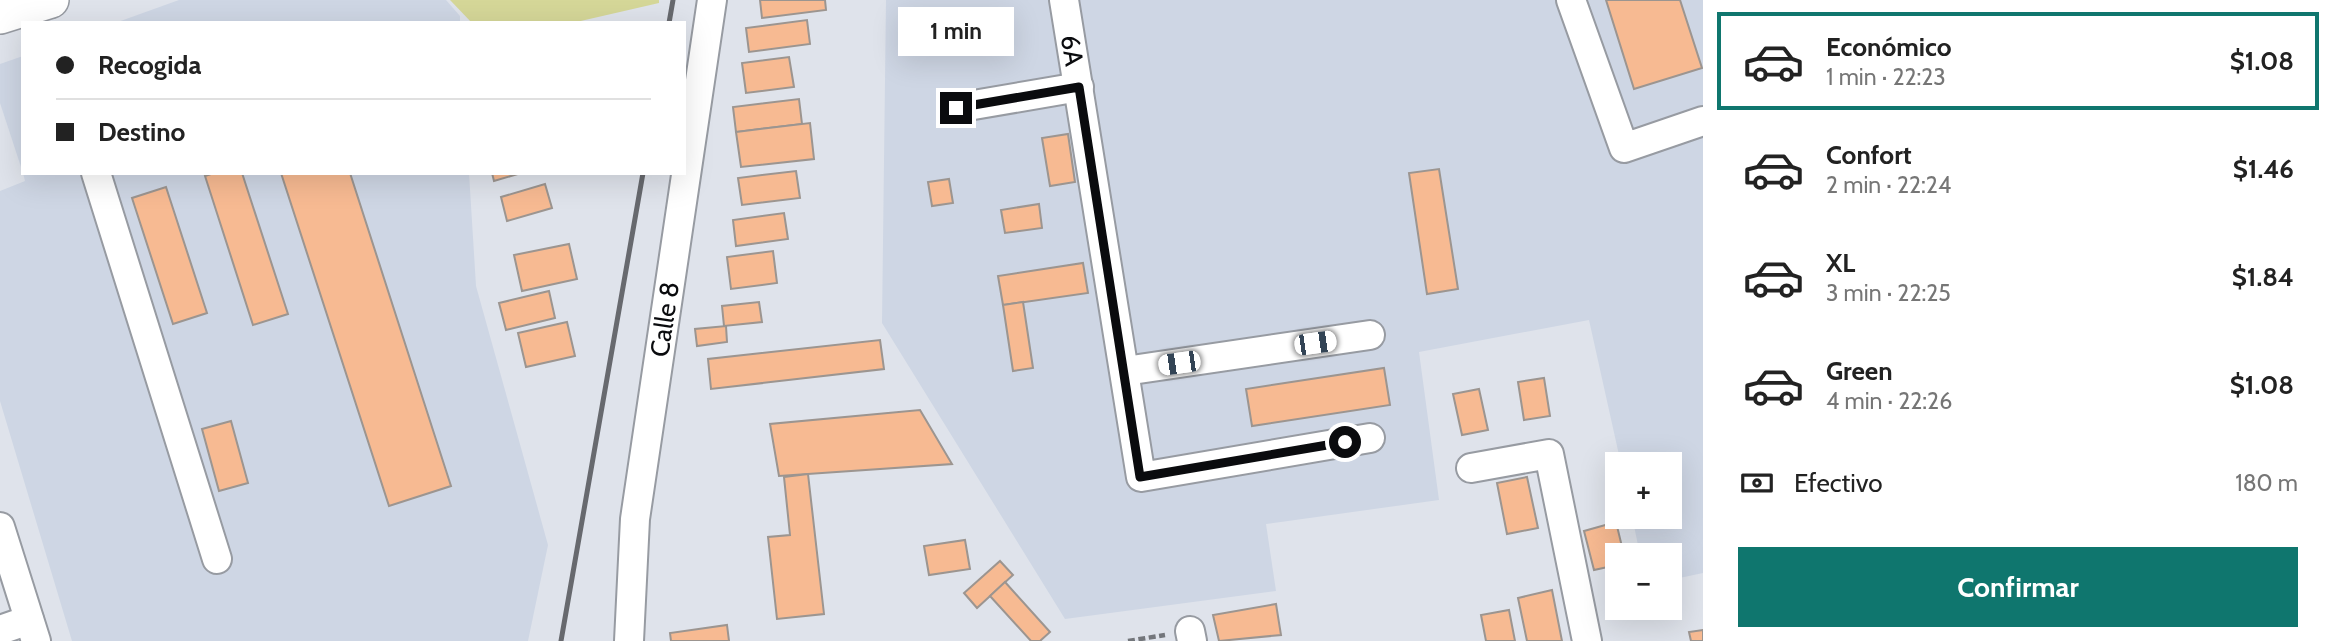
<!DOCTYPE html>
<html lang="es">
<meta charset="utf-8">
<style>
:root{--surface:#fff;--page:#f6f6f6;--text:#222;--muted:#767676;--line:#e0e0e0;--accent:#0f766e}
body{margin:0;font-family:Cabin,sans-serif;background:var(--page);color:var(--text);height:100vh;display:flex;flex-direction:column;font-size:26px;white-space:nowrap}
*{box-sizing:border-box;margin:0}
p{font-size:23px;color:var(--muted)}
.icon{flex:none;width:38px;height:38px;fill:none;stroke:currentColor;stroke-width:2;stroke-linecap:round;stroke-linejoin:round}
.map{position:relative;flex:1;overflow:hidden}
.panel{display:flex;flex-direction:column;background:var(--surface);width:630px}
.panel>*{flex:none}
.top-card{position:absolute;left:21px;top:21px;width:665px;height:154px;border-radius:0px;box-shadow:0 7px 28px #0002;display:grid;align-content:center;height:154px;padding:0 35px;background:var(--surface)}
.buttons{position:absolute;left:1605px;top:452px;display:grid;gap:14px}
.buttons a{display:grid;place-items:center;width:77px;height:77px;border-radius:0px;background:var(--surface);box-shadow:0 7px 28px #0002;font-size:35px}
.end{position:absolute;width:32px;height:32px;margin:-16px;border:9px solid #0a0b0e;background:#fff;box-shadow:0 0 0 4px #fff}
.from{border-radius:50%}
.bubble{position:absolute;height:49px;border-radius:0px;background:var(--surface);box-shadow:0 7px 28px #0002;font-size:23px;font-weight:800;line-height:49px;text-align:center}
.car{position:absolute;width:21px;height:42px;margin:-21px -10px;border-radius:9px;box-shadow:0 0 5px 2px #0007;background:linear-gradient(#fff 24%,#345 0 40%,#fff 0 76%,#345 0 86%,#fff 0)}
.top-card b{display:flex;align-items:center;gap:24px;height:66px;font-size:26px}
.top-card b+b{border-top:2px solid var(--line)}
.top-card i{width:18px;height:18px;background:var(--text)}
ul{padding:12px 0 0;list-style:none}
li{display:flex;align-items:center;gap:21px;height:98px;margin:0 14px 10px;padding:0 21px;border:4px solid transparent;border-radius:0px}
li div{flex:1}
li b{display:block;font-size:26px}
li em{font-style:normal;font-weight:800}
li.on{border-color:var(--accent)}
li>.icon{width:63px;height:63px;stroke-width:1.5}
.pay{display:flex;align-items:center;gap:18px;height:77px;padding:0 35px;font-size:26px}
.pay p{margin-inline-start:auto}
.action{display:flex;gap:14px;margin-top:auto;padding:14px 35px}
.action a{flex:1;height:80px;border-radius:0px;background:var(--accent);color:#fff;font-size:28px;font-weight:800;line-height:80px;text-align:center}
main{display:flex;flex:1;min-height:0}
.map>svg:first-child{display:block}
.built{fill:#ced6e4}
.green{fill:#d5d798}
.building{fill:#f7ba92;stroke:#9c9590;stroke-width:2}
.lines{fill:none;stroke-linecap:round;stroke-linejoin:round}
.minor-casing{stroke:#979ba2;stroke-width:32}
.major-casing{stroke:#979ba2;stroke-width:38}
.path{stroke:#73767b;stroke-width:4.5;stroke-dasharray:7 3.5;stroke-linecap:butt}
.minor{stroke:#fff;stroke-width:28}
.major{stroke:#fff;stroke-width:35}
.rail{stroke:#67696e;stroke-width:5}
.route{stroke:#0a0b0e;stroke-width:9}
.labels{text-anchor:middle;dominant-baseline:central;stroke-width:5;stroke-linejoin:round;paint-order:stroke}
.street-label{font-size:26px;fill:#0a0b0e;stroke:#ecf0f8}
</style>
<main>
<div class="map">
<svg width="1703" height="641" viewBox="0 0 1703 641">
<rect width="100%" height="100%" fill="#dfe3eb"/>
<g class="built">
<path d="M179,0H446L460,16V23H115Z"/>
<path d="M886,0H1703V573L1670,580V555H1640L1632,516H1670V464H1621L1589,320L1419,352L1439,500L1266,524L1276,591L1065,619L882,323Z"/>
<path d="M23,56V173L0,103V64Z"/>
<path d="M23,173H469L476,286L548,545L528,641H72L0,401V191L25,181Z"/>
</g>
<path class="green" d="M450,0H659V3L572,23H472Z"/>
<g class="building">
<path d="M760,0H825L826,10L762,18Z"/>
<path d="M1606,0H1680L1702,68L1634,89Z"/>
<path d="M807,20L810,44L749,52L746,28Z"/>
<path d="M789,57L794,87L746,93L742,63Z"/>
<path d="M799,99L802,124L736,132L733,107Z"/>
<path d="M810,123L814,159L741,167L736,132Z"/>
<path d="M1068,134L1075,182L1050,186L1042,138Z"/>
<path d="M1439,169L1458,289L1427,294L1409,173Z"/>
<path d="M796,171L800,198L742,205L738,178Z"/>
<path d="M214,173H242L288,314L253,325L205,176Z"/>
<path d="M281,173H350L451,486L389,506Z"/>
<path d="M492,173H521L494,181Z"/>
<path d="M949,179L953,203L932,206L928,182Z"/>
<path d="M545,184L552,208L507,221L501,197Z"/>
<path d="M166,187L207,313L173,324L132,198Z"/>
<path d="M1039,204L1042,228L1005,233L1001,210Z"/>
<path d="M784,213L788,239L736,246L733,220Z"/>
<path d="M569,244L577,279L522,291L514,255Z"/>
<path d="M773,251L777,283L731,289L727,257Z"/>
<path d="M1083,263L1088,293L1003,305L998,276Z"/>
<path d="M549,291L555,318L506,330L499,303Z"/>
<path d="M759,302L762,322L724,326L722,306Z"/>
<path d="M1023,302L1033,368L1013,371L1003,305Z"/>
<path d="M567,322L575,356L526,367L518,333Z"/>
<path d="M726,326L727,342L697,346L695,329Z"/>
<path d="M880,340L884,369L711,389L708,359Z"/>
<path d="M1384,368L1390,405L1252,426L1246,389Z"/>
<path d="M1544,378L1550,416L1524,420L1518,382Z"/>
<path d="M1479,389L1488,430L1462,435L1453,394Z"/>
<path d="M920,410L952,464L779,476L770,424Z"/>
<path d="M231,421L248,483L219,491L202,429Z"/>
<path d="M808,474L824,614L777,619L768,537L790,535L784,477Z"/>
<path d="M1527,477L1538,528L1507,534L1497,483Z"/>
<path d="M1616,522L1624,555H1617V565L1594,570L1584,531Z"/>
<path d="M965,540L970,569L929,575L924,546Z"/>
<path d="M1000,561L1013,575L977,608L964,593Z"/>
<path d="M1005,582L1050,632L1040,641H1031L990,596Z"/>
<path d="M1552,590L1562,641H1527L1518,598Z"/>
<path d="M1276,604L1281,635L1219,641L1213,615Z"/>
<path d="M1509,610L1515,641H1486L1481,615Z"/>
<path d="M727,625L729,641H671L670,633Z"/>
<path d="M1703,630V641H1691L1689,632Z"/>
</g>
<g class="lines">
<g class="minor-casing">
<g id="minor">
<path id="s1" d="M1064,0L1141,477L1370,438"/>
<path d="M1571,0L1624,148L1703,121"/>
<path d="M956,108L1079,87"/>
<path d="M96,173L217,559"/>
<path d="M1125,371L1370,335"/>
<path d="M1471,468L1549,454L1587,641"/>
<path d="M0,527L36,641"/>
<path d="M0,630L29,620"/>
<path d="M1190,631L1192,641"/>
<path id="s2" d="M629,641L635,519L712,0"/>
</g>
</g>
<g class="major-casing">
<path id="major" d="M0,16L51,0"/>
</g>
<path class="path" d="M1128,641L1165,635"/>
<use href="#minor" class="minor"/>
<use href="#major" class="major"/>
<g class="rail">
<path d="M669,23L673,0"/>
<path d="M561,641L643,173"/>
</g>
</g>
<g class="lines">
<path class="route" d="M956,108L1079,87L1140,477L1345,442"/>
</g>
<g class="labels">
<g class="street-label">
<text stroke="none"><textPath href="#s1" startOffset="51">6A</textPath></text>
<text stroke="none"><textPath href="#s2" startOffset="324">Calle 8</textPath></text>
</g>
</g>
</svg>
<div class="buttons">
<a>+</a>
<a>−</a>
</div>
<i class="end from" style="left:1345px;top:442px"></i>
<i class="end" style="left:956px;top:108px"></i>
<div class="bubble" style="left:898px;top:7px;width:116px">1 min</div>
<i class="car" style="left:1315px;top:343px;rotate:82deg"></i>
<i class="car" style="left:1179px;top:363px;rotate:262deg"></i>
<div class="top-card">
<b><i class="from"></i>Recogida</b>
<b><i></i>Destino</b>
</div>
</div>
<section class="panel">
<ul>
<li class="on"><svg class="icon" aria-label="car" viewBox="0 0 24 24"><path d="M5 17H2v-5l4-1 3-4h7l3 4 3 1v5h-3M9 17h6M6 11h13"/><circle cx="7" cy="17" r="2"/><circle cx="17" cy="17" r="2"/></svg><div><b>Económico</b><p>1 min · 22:23</p></div><em>$1.08</em></li>
<li><svg class="icon" aria-label="car" viewBox="0 0 24 24"><path d="M5 17H2v-5l4-1 3-4h7l3 4 3 1v5h-3M9 17h6M6 11h13"/><circle cx="7" cy="17" r="2"/><circle cx="17" cy="17" r="2"/></svg><div><b>Confort</b><p>2 min · 22:24</p></div><em>$1.46</em></li>
<li><svg class="icon" aria-label="car" viewBox="0 0 24 24"><path d="M5 17H2v-5l4-1 3-4h7l3 4 3 1v5h-3M9 17h6M6 11h13"/><circle cx="7" cy="17" r="2"/><circle cx="17" cy="17" r="2"/></svg><div><b>XL</b><p>3 min · 22:25</p></div><em>$1.84</em></li>
<li><svg class="icon" aria-label="car" viewBox="0 0 24 24"><path d="M5 17H2v-5l4-1 3-4h7l3 4 3 1v5h-3M9 17h6M6 11h13"/><circle cx="7" cy="17" r="2"/><circle cx="17" cy="17" r="2"/></svg><div><b>Green</b><p>4 min · 22:26</p></div><em>$1.08</em></li>
</ul>
<div class="pay"><svg class="icon" aria-label="cash" viewBox="0 0 24 24"><path d="M3 7h18v10H3z"/><circle cx="12" cy="12" r="2"/></svg>Efectivo<p>180 m</p></div>
<div class="action"><a>Confirmar</a></div>
</section>
</main>
